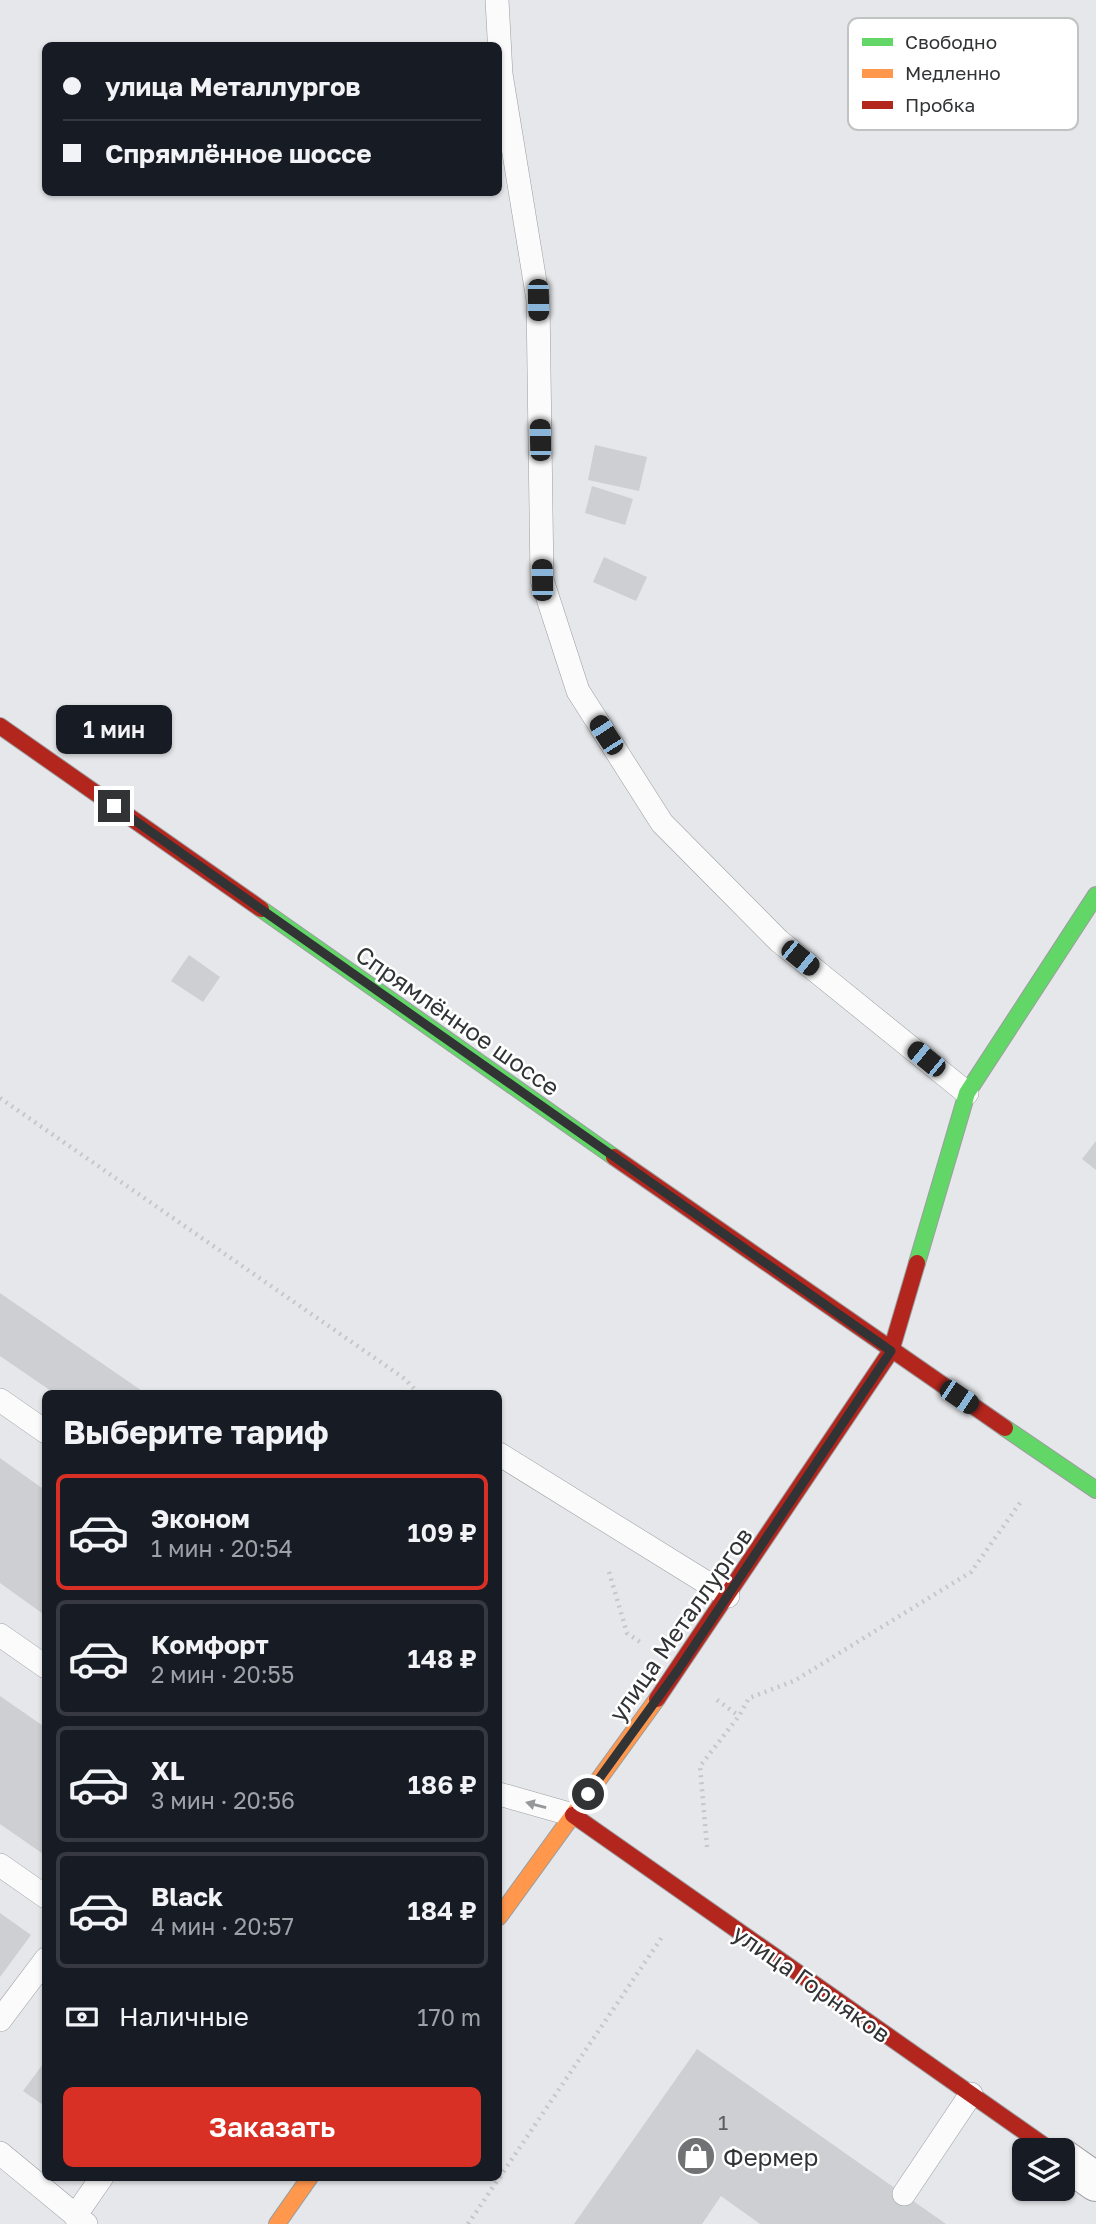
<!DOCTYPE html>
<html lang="ru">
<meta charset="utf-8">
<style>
:root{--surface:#171b24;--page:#20242c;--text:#f1f3f6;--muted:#9ea1a6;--line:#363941;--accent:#d93025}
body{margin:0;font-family:"Golos Text",sans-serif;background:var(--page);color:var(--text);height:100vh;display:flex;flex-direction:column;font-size:26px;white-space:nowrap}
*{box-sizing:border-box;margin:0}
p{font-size:23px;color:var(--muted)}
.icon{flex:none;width:38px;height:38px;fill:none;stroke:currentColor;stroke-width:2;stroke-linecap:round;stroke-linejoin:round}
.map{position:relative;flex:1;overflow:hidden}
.sheet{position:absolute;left:42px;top:1390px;width:460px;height:791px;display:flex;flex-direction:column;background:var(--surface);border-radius:10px;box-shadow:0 2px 5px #0004}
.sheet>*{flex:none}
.guide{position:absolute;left:42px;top:42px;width:460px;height:154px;border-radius:10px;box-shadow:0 2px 5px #0004;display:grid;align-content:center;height:154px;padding:0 21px;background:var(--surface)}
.tools{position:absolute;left:1012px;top:2138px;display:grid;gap:14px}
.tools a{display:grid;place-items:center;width:63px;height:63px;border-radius:10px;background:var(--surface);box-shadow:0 2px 5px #0004;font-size:35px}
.end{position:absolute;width:32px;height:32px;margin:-16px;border:9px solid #313335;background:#fff;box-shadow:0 0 0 4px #fff}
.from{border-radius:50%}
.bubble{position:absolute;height:49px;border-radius:10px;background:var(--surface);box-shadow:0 2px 5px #0004;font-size:23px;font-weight:600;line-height:49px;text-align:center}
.car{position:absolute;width:21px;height:42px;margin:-21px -10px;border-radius:9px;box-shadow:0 0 5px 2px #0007;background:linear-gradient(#222 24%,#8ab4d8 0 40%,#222 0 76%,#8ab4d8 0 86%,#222 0)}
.guide b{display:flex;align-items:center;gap:24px;height:66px;font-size:26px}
.guide b+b{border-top:2px solid var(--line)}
.guide i{width:18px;height:18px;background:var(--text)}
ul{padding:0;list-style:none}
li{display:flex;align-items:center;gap:21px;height:116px;margin:0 14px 10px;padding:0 7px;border:4px solid var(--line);border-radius:10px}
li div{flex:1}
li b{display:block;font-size:26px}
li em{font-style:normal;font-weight:600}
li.on{border-color:var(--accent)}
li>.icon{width:63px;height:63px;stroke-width:1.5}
h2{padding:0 21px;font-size:32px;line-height:84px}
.pay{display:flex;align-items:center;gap:18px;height:77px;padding:0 21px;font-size:26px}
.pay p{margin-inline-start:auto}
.cta{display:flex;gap:14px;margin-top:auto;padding:14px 21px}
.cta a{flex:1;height:80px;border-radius:10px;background:var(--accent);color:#fff;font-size:28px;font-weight:600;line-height:80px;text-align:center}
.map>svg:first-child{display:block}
.building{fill:#cecfd2}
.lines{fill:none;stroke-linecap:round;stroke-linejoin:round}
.lane-casing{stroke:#9b9d9f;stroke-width:24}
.street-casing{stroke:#9b9d9f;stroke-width:40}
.fast-casing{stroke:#9b9d9f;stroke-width:18}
.slow-casing{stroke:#9b9d9f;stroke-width:18}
.jam-casing{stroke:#9b9d9f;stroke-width:18}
.path{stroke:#c6c7c8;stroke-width:4.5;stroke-dasharray:2 5;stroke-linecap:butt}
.lane{stroke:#fbfbfc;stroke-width:23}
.street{stroke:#fbfbfc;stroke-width:38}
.fast{stroke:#63d668;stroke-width:16}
.slow{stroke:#ff974d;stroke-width:16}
.jam{stroke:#b3261e;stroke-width:16}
.oneway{fill:#969798}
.route{stroke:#313335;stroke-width:9}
.labels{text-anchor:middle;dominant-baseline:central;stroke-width:5;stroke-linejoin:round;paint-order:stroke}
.number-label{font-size:21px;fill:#5b5c5f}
.street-label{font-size:24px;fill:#313335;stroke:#fff}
.poi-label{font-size:24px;fill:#313335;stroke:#fff;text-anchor:start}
.key{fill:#fff;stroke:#c1c2c2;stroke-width:2}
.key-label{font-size:19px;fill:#313335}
</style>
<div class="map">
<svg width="1096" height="2224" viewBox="0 0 1096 2224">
<rect width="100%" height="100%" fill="#e5e7ea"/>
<g class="building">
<path d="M595,445L647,457L639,491L588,480Z"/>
<path d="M592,486L633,499L625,525L585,513Z"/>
<path d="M604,557L647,577L636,601L593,582Z"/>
<path d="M189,955L220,977L203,1002L171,981Z"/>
<path d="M1096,1141V1170L1082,1159Z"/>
<path d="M0,1293L145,1393H54L0,1356Z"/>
<path d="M0,1458L46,1491V1616L0,1583Z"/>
<path d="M0,1696L46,1728V1856L0,1824Z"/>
<path d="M0,1913L31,1935L0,1977Z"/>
<path d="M697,2049L946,2224H760L721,2196L702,2224H574Z"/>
<path d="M46,2060V2107L23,2091Z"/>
</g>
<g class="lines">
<g class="lane-casing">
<g id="lane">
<path d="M497,0L501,74L538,300L542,580L578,691L662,823L779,941L967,1093"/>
<path d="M0,1400L46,1432"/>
<path d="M499,1454L728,1596"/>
<path d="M0,1635L46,1667"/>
<path d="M499,1794L573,1815"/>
<path d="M0,1865L46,1897"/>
<path d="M0,2020L46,1959"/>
<path d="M0,2153L86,2224"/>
<path d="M904,2194L971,2094"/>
<path d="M75,2216L102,2177"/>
</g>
</g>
<g class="street-casing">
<path id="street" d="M1062,2158L1096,2182"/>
</g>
<g class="fast-casing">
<g id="fast">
<path d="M261,909L614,1157"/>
<path d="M917,1263L967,1093L1096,895"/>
<path d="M1005,1428L1096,1490"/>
</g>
</g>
<g class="slow-casing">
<g id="slow">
<path d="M499,1917L657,1699"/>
<path d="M277,2224L310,2177"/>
</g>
</g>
<g class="jam-casing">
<g id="jam">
<path d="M0,726L261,909"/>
<path d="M614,1157L1005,1428"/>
<path d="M657,1699L891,1351L917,1263"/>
<path d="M573,1815L1052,2151"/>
</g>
</g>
<g class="path">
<path d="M0,1098L405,1379L418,1393"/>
<path d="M609,1572L627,1633L640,1642"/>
<path d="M717,1700L739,1716"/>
<path d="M707,1847L700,1766L739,1716L749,1698L794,1681L971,1572L1022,1500"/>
<path d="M468,2224L662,1937"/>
</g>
<use href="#lane" class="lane"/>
<use href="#street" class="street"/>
<use href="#fast" class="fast"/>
<use href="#slow" class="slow"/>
<use href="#jam" class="jam"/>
</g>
<defs><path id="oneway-solid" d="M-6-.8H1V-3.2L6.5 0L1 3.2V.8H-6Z" transform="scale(1.75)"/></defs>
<use class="oneway" href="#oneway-solid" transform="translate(536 1805) rotate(-165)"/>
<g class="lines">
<path class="route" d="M114,806L891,1351L678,1670L588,1794"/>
</g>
<defs>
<g id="shop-disc" transform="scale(2.0125)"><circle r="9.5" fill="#707274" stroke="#fff"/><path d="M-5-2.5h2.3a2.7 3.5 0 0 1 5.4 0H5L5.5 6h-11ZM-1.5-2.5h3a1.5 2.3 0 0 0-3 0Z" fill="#fff"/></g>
</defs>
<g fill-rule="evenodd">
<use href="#shop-disc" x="696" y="2156"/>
</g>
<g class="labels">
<g class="number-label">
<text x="723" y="2122">1</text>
</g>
<g class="street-label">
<text transform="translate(458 1020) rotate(35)">Спрямлённое шоссе</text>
<text transform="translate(680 1624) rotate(-55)">улица Металлургов</text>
<text transform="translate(812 1983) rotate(35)">улица Горняков</text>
</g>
<g class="poi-label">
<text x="723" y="2156">Фермер</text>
</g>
</g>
<rect x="848" y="18" width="230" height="112" rx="10" class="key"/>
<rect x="862" y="38" width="31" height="8" fill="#63d668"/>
<rect x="862" y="69" width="31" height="9" fill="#ff974d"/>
<rect x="862" y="101" width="31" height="8" fill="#b3261e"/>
<g class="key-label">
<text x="905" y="49">Свободно</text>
<text x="905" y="80">Медленно</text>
<text x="905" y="112">Пробка</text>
</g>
</svg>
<div class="tools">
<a><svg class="icon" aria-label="layers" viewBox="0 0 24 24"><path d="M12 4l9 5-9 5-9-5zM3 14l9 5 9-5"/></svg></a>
</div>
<i class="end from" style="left:588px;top:1794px"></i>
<i class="end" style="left:114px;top:806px"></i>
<div class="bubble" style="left:56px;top:705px;width:116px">1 мин</div>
<i class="car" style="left:538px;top:300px;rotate:179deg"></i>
<i class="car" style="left:540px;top:440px;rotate:359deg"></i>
<i class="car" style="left:542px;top:580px;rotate:359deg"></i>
<i class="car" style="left:606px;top:735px;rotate:327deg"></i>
<i class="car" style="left:800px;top:958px;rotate:129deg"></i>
<i class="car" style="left:926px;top:1059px;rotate:309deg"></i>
<i class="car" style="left:959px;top:1397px;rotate:124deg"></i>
<div class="guide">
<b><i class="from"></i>улица Металлургов</b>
<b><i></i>Спрямлённое шоссе</b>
</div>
<section class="sheet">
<h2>Выберите тариф</h2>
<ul>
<li class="on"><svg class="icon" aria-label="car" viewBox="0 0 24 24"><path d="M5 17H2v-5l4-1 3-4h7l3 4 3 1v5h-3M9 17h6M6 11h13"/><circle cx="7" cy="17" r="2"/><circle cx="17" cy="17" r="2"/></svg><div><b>Эконом</b><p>1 мин · 20:54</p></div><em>109 ₽</em></li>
<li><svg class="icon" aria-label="car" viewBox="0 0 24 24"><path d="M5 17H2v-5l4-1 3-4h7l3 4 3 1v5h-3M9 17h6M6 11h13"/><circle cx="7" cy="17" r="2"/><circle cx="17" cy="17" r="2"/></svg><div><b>Комфорт</b><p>2 мин · 20:55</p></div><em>148 ₽</em></li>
<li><svg class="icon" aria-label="car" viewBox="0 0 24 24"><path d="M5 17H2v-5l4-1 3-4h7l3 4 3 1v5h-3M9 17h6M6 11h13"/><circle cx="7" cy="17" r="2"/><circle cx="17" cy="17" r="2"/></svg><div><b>XL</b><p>3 мин · 20:56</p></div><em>186 ₽</em></li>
<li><svg class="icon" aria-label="car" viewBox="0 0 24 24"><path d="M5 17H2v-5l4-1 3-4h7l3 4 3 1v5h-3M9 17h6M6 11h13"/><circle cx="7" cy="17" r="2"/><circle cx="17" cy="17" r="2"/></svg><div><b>Black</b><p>4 мин · 20:57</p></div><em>184 ₽</em></li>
</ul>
<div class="pay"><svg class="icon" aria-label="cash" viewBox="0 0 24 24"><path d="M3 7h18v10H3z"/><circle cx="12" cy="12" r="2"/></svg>Наличные<p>170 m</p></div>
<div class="cta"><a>Заказать</a></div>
</section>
</div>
